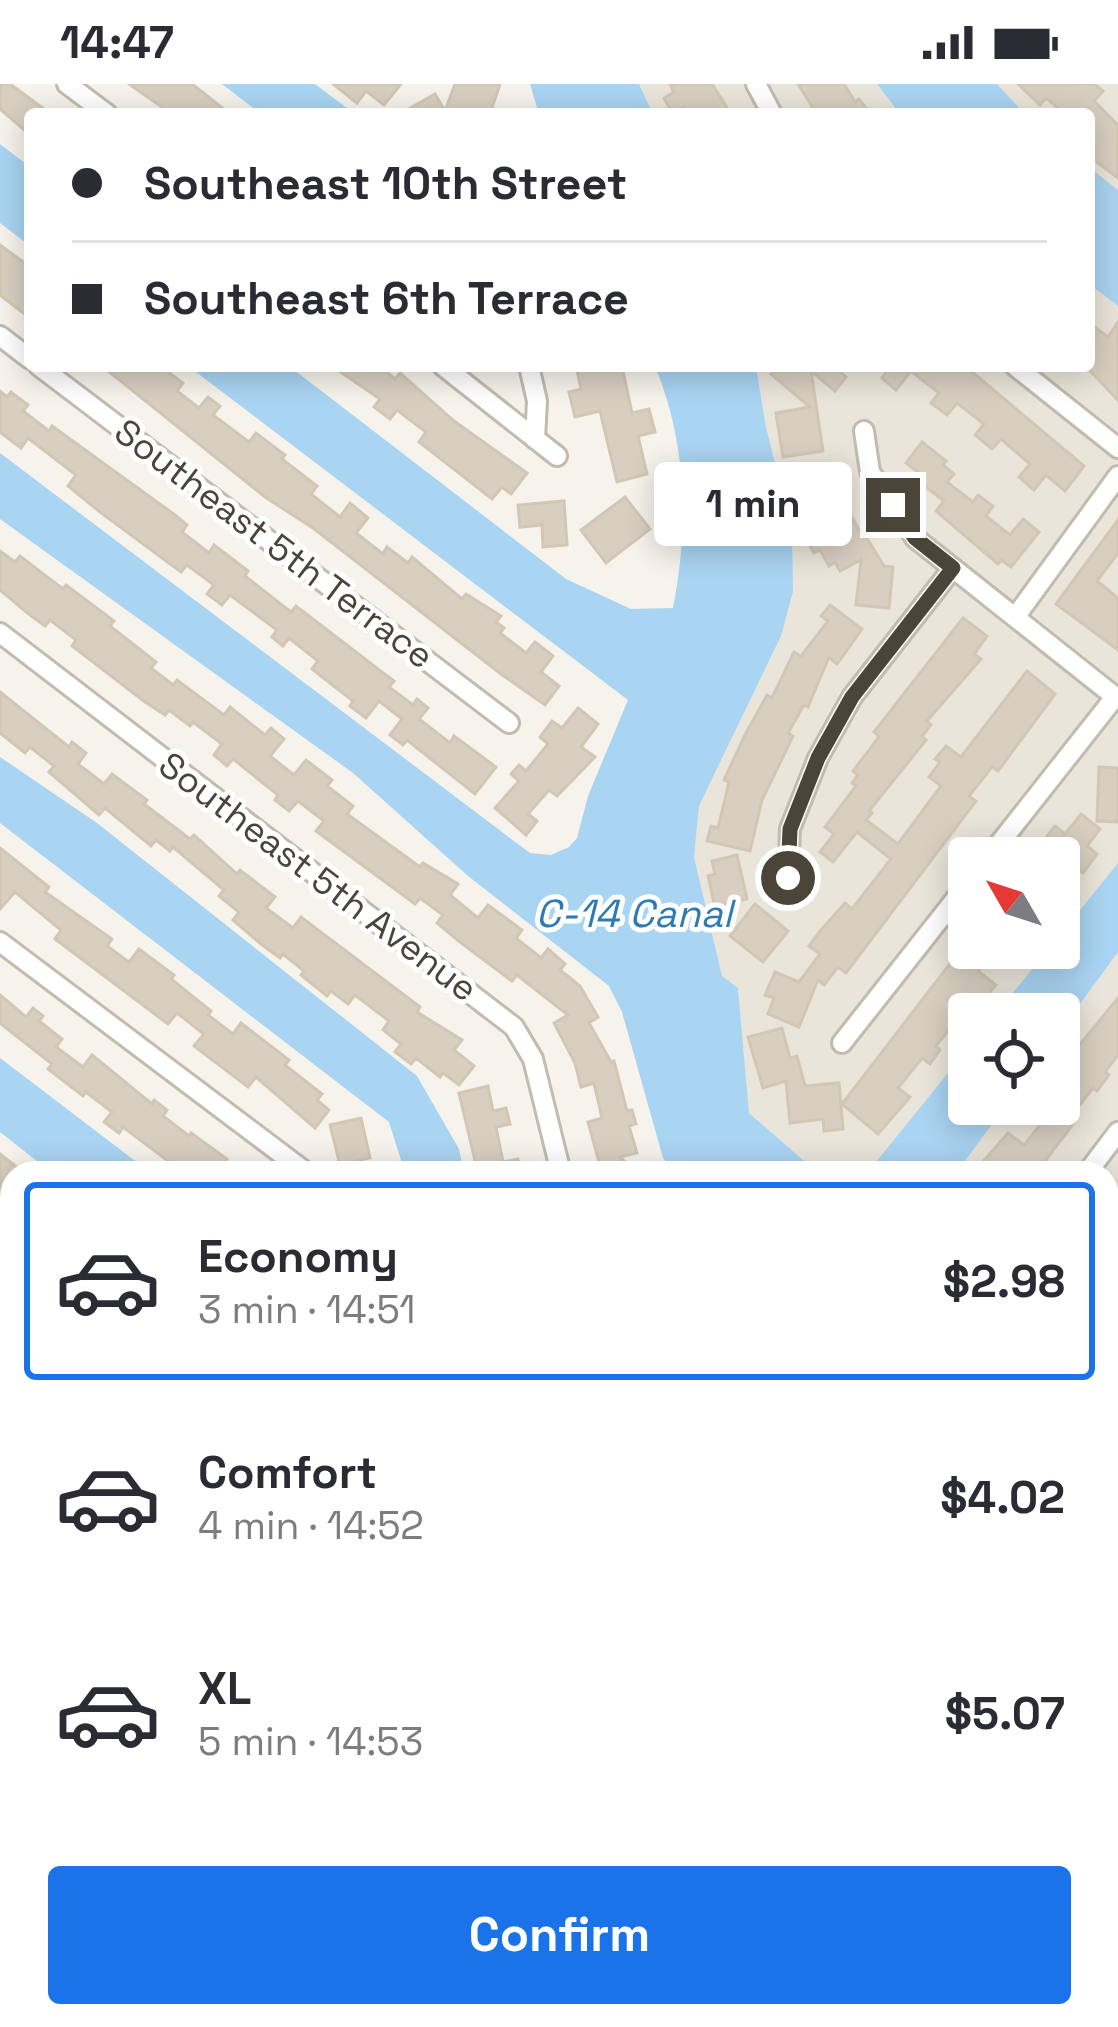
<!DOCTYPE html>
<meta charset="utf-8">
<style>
:root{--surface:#fff;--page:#f2f2f3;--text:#2b2b33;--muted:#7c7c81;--line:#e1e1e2;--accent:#1a73e8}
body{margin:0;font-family:"Space Grotesk",sans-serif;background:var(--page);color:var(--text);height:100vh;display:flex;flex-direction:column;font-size:45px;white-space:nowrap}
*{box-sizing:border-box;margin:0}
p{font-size:39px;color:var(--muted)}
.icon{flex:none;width:66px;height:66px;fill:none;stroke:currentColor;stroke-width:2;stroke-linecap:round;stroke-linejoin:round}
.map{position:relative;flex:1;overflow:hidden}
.panel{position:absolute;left:0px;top:1077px;width:1119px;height:867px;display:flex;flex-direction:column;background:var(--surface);border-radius:36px 36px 0 0;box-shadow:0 6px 30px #0003}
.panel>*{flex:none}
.banner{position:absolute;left:24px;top:24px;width:1071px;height:264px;border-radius:12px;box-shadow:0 6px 30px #0003;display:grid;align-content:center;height:264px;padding:0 48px;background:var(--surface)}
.needle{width:78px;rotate:309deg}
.fabs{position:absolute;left:948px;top:753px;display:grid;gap:24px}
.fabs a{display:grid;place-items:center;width:132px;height:132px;border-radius:12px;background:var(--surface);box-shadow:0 6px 30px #0003;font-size:60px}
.end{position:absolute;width:54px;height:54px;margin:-27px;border:15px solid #4b4439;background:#fff;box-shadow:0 0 0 6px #fff}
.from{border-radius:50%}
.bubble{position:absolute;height:84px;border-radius:12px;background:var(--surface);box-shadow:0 6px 30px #0003;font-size:39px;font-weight:600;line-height:84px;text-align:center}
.banner b{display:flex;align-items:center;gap:42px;height:114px;font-size:45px}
.banner b+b{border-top:3px solid var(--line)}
.banner i{width:30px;height:30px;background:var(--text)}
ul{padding:21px 0 0;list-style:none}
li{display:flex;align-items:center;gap:36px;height:198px;margin:0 24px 18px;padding:0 24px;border:6px solid transparent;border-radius:12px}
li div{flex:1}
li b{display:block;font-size:45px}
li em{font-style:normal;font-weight:600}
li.selected{border-color:var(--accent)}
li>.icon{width:108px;height:108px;stroke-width:1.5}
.action{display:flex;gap:24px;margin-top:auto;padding:24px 48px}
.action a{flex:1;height:138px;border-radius:12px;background:var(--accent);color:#fff;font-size:48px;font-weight:600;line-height:138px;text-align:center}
.status{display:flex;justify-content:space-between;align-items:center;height:84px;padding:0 60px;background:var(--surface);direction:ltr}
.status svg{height:33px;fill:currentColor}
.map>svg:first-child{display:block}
.residential{fill:#eae5da}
.water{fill:#a9d4f2}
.building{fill:#d8cfc1;stroke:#d3c7b4;stroke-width:3}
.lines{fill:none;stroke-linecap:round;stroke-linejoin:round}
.minor-casing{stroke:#c2bbae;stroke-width:24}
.minor{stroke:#fff;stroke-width:18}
.route{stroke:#4b4439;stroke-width:15}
.labels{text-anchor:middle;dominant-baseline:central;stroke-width:10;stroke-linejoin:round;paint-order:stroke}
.street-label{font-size:36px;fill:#4b4439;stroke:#fff}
.water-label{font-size:39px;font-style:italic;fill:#2e7ab2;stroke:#fff}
</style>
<div class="status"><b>14:47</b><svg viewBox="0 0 49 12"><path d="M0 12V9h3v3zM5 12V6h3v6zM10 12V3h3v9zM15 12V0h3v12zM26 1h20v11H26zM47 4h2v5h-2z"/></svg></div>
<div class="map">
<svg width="1118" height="1943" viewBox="0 0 1118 1943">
<rect width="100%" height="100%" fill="#f6f3ec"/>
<g class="residential">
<path d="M639,0H877L900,30H653Z"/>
<path d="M997,0H1118V106L1089,83V30H1025Z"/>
<path d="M1089,200L1118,222V779L1059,852V774H969V864H1049L996,930H969V963L867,1089H818L749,1029L738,905L722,892L694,773L699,722L781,552L793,508L756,282H1089Z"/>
<path d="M1118,868V1212L1107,1224V1089H956L1007,1020H1059V949Z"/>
<path d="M1118,1673V1912L1107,1871V1728Z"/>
</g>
<g class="water">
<path d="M222,0H315L355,30H261Z"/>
<path d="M530,0H639L653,30H539Z"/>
<path d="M877,0H997L1025,30H900Z"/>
<path d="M0,60L30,83V162L0,139Z"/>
<path d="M1089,83L1118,106V222L1089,200Z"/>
<path d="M188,282H289L566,495L631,525L673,524C689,443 687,359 655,282H756L766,343L792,448L793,508L781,552L699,722L694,773L722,892L738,904L749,1029L818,1089H675L663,1074L622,928L609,902L468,792L353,689L0,435V369L530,769L551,771L569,763L577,754L588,712L628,616Z"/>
<path d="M0,673L97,739L417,992L459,1065L464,1089H405L389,1038L0,739Z"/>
<path d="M1118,779V868L1059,949V930H996L1049,864H1059V852Z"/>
<path d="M969,963V1020H1007L956,1089H867Z"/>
<path d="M0,974L151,1089H52L0,1048Z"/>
<path d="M1118,1212V1322L1107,1338V1224Z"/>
<path d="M12,1234V1330L0,1346V1250Z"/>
<path d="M1107,1385L1118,1438V1673L1107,1728Z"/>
<path d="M12,1636V1717L0,1733V1652Z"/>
<path d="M1107,1871L1118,1912V1943H963L960,1932H1107Z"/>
<path d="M89,1932H173L164,1943H81Z"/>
</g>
<g class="building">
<path d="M0,0H10L51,30H30V51L0,25Z"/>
<path d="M129,0H192L230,30H172Z"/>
<path d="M333,0H401L384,21L366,7L357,19Z"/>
<path d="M455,0H500L490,30H400L435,10L445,27Z"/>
<path d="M670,0H712L731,30H687L684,23L672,29L664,14L674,8Z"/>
<path d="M798,0H844L855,18L859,15L871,30H817Z"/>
<path d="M1018,0H1094L1103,7L1094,17L1118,41V94L1089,72V30H1065L1046,14L1040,21Z"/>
<path d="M0,161L30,183V234L0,211Z"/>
<path d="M1118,238V316L1089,286V239L1108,253Z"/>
<path d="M102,282H160L183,299L177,307L199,324L208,313L220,322L213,331L249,358L256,349L285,371L282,375L317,402L311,410L340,433L350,419L368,434L356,449L383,470L387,463L408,479L412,473L462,515L466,510L501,532L496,538L504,544L500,549L526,569L535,558L553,572L541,588L559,602L545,621L501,590L313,444L265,413Z"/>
<path d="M332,282H380L395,295L400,289L454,337L527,389L511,410L502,403L492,415L419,358L426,348L397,326L390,335L374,323L380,315Z"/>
<path d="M576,282H622L632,329L649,325L655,348L638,352L647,390L617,398L600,327L575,333L569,308L581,305Z"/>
<path d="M778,282H833L846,293L835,307L811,287L823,367L783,373L776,329L810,323L771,290Z"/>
<path d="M891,282H965L1084,382L1065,407L1046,391L1034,406L1019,393L1030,380L1001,355L992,365L975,351L984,340L957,319L947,331L931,319L939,309L911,287L896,306L882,294Z"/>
<path d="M0,307L7,313L11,308L28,321L23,327L49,347L52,342L175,431L187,441L182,448L209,469L214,461L248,487L245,492L291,528L296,522L378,585L394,597L389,603L413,621L417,615L428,624L419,635L450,659L454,652L496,683L475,710L407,656L403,661L390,651L402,635L379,617L366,634L350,622L353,617L312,585L318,577L289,554L283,562L272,553L277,546L230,511L222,521L207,510L214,501L187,481L181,488L100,428L68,402L76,391L28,354L21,364L0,348Z"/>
<path d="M922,358L946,377L943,381L954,390L947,398L973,418L978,411L993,422L986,432L1010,451L1023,435L1039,448L1011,483L1001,476L998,480L936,427L944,417L914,394L918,388L906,379Z"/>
<path d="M834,380L840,396L833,398L845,430L849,428L863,453V448L884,482L893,483L889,524L856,521L861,476L840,487L835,478L829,482L820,466L814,469L805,453L818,446L800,402L809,399L806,391Z"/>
<path d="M625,413L650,445L606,479L581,446Z"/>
<path d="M564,417L567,461L543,463L542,441L520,443L518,421Z"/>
<path d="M1118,436V469L1097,497L1118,514V566L1056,520Z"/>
<path d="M0,467L15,478L20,472L63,505L66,501L114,537L110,542L156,578L151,584L173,601L177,596L224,631L230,623L265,651L271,644L284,655L270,672L294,691L306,676L332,696L327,702L353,722L347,730L420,783L423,779L458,800L450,811L478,834L488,821L522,846L516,854L541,874L548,865L565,880L560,886L580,902L598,933L589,939L611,978L614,977L627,1027L632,1026L636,1040L629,1042L637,1069L620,1073L637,1089H602L588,1038L602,1034L594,999L581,1003L575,979L554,939L568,931L517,891L512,897L460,858L437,839L443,831L420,814L415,820L316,747L324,737L298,717L289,727L275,716L278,711L233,675L227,682L214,671L222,660L193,638L190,642L169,626L165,631L145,618L72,562L76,556L50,536L45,542L30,531L0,506Z"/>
<path d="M830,521L862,545L837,580L829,573L808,623L804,621L788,649L793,652L762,716L750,767L707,757L711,742L718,744L729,698L724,696L746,649L767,611L772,614L794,568L801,572L828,537L821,532Z"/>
<path d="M963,534L987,552L974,570L981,575L927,637L931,641L922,652L926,656L869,727L872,729L866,736L898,760L941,702L929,693L940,678L935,675L946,662L961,673L1027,587L1055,610L998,687L992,683L969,712L976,717L846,889L838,883L824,901L818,896L799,943L768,930L774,914L765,911L775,888L799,898L820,870L809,862L821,846L845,819L852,825L891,775L857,748L833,778L820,768L834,750L825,743L856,702L852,699L858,691L853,687L879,653L874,648Z"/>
<path d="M0,608L69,663L72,658L86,669L78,680L104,700L112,690L147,716L144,720L190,755L194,751L237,790L240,786L275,813L266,824L293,844L301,833L420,923L417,928L462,956L454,966L474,982L459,1001L443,989L440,993L416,974L411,980L395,968L401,960L383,946L389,937L355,911L348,920L331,907L327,912L301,891L304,887L283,870L280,874L261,860L233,836L239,828L219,812L224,806L173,763L170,767L156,756L151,762L105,724L99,731L49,688L54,682L30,663L25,669L0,649Z"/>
<path d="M578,624L598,640L581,663L595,673L557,712L549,706L528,730L537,737L526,751L495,724L519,697L511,690L519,681L526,687L548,660L540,653L552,637L562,644Z"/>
<path d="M1099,683L1118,684V738L1097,737Z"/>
<path d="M1081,730L1100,745L1087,762L1097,770L1083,789L1077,784L1059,807V774H1030L1055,742L1065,750Z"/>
<path d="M0,764L49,803L45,808L112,855L107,862L129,878L139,865L174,891L171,895L211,927L208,931L233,950L241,939L289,976L285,981L322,1010L317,1016L329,1026L315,1044L256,993L248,1003L194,962L204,950L177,929L168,940L55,855L61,846L15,808L0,825Z"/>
<path d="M737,771L747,815L715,823L708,792L715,790L712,777Z"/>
<path d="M755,820L788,847L763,878L730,852Z"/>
<path d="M962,864H996L978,887L996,901L982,918L975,913L936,962L940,966L930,980L922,974L898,1004L910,1013L878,1050L842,1020Z"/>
<path d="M0,911L26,933L33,924L43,932L39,937L62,955L56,963L83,983L92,971L152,1020L154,1016L167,1026L163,1032L189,1052L191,1049L227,1075L216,1089H184L123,1043L119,1049L104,1038L112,1028L86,1008L83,1012L48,985L52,980L0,939Z"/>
<path d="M1118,914V971L1105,988L1109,991L1097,1007L1093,1004L1072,1031L1077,1035L1036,1089H973L1008,1049L1024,1061L1044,1036L1024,1020H1059V997L1068,985L1063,981Z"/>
<path d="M782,944L790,974L797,972L805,1002L839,999L843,1045L824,1047L823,1035L790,1039L786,997L763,1004L748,953Z"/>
<path d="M488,1002L493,1027L506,1024L510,1040L496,1043L503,1078L518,1075L521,1089H478L459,1009Z"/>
<path d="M361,1034L370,1074L340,1081L330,1041Z"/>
<path d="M0,1070L18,1084L12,1089V1134L0,1113Z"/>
<path d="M12,1364V1411L0,1427V1379Z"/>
<path d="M12,1544V1596L0,1611V1560Z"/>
<path d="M12,1763V1816L0,1832V1779Z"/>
</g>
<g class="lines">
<g class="minor-casing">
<g id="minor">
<path d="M67,0L107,30"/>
<path d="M756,0L772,30"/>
<path d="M0,252L30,275"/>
<path d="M39,282L509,639"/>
<path d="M443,282L557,372"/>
<path d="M529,282L537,317L535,355"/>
<path d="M1015,282L1118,364"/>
<path d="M864,347L870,388L915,454L1118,615"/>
<path d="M1016,532L1118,392"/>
<path d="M0,549L514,943L533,975L561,1089"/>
<path d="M988,774L1115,613"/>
<path d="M788,794L790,745L818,674L852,613L953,484"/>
<path d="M0,858L307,1089"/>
<path d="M842,959L969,798"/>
<path d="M1087,1089L1118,1048"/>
<path d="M0,1505L12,1489"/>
<path d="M0,1895L12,1879"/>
<path d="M863,1932L868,1943"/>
<path d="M279,1943L287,1932"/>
<path d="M580,1943L588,1932"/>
</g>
</g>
<use href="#minor" class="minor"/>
</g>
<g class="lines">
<path class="route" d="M788,794L790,745L818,674L852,613L953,484L915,454L893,421"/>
</g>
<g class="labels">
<g class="street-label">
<text transform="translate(274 460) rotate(37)">Southeast 5th Terrace</text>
<text transform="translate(318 793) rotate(37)">Southeast 5th Avenue</text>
</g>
<g class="water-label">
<text x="634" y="829">C-14 Canal</text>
</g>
</g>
</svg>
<div class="fabs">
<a><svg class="needle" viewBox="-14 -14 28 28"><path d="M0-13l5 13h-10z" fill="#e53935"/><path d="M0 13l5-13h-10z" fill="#7c7c81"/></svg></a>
<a><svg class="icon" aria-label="locate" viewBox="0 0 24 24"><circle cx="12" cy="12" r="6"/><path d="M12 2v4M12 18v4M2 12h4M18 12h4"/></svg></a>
</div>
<i class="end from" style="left:788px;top:794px"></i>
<i class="end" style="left:893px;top:421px"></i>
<div class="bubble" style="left:654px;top:378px;width:198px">1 min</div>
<div class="banner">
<b><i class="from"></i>Southeast 10th Street</b>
<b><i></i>Southeast 6th Terrace</b>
</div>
<section class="panel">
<ul>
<li class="selected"><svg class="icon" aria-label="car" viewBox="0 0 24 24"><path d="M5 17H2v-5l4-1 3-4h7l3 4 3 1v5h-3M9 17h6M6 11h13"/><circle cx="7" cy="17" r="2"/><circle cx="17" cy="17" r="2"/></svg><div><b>Economy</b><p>3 min · 14:51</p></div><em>$2.98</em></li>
<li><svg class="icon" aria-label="car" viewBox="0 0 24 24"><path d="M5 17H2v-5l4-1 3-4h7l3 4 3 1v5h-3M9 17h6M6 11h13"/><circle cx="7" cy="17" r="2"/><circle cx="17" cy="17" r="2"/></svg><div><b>Comfort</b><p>4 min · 14:52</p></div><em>$4.02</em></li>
<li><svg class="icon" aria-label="car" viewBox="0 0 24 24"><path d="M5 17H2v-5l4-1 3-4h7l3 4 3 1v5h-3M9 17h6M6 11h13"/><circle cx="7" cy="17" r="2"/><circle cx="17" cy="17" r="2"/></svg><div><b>XL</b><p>5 min · 14:53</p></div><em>$5.07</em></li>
</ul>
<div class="action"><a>Confirm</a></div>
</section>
</div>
